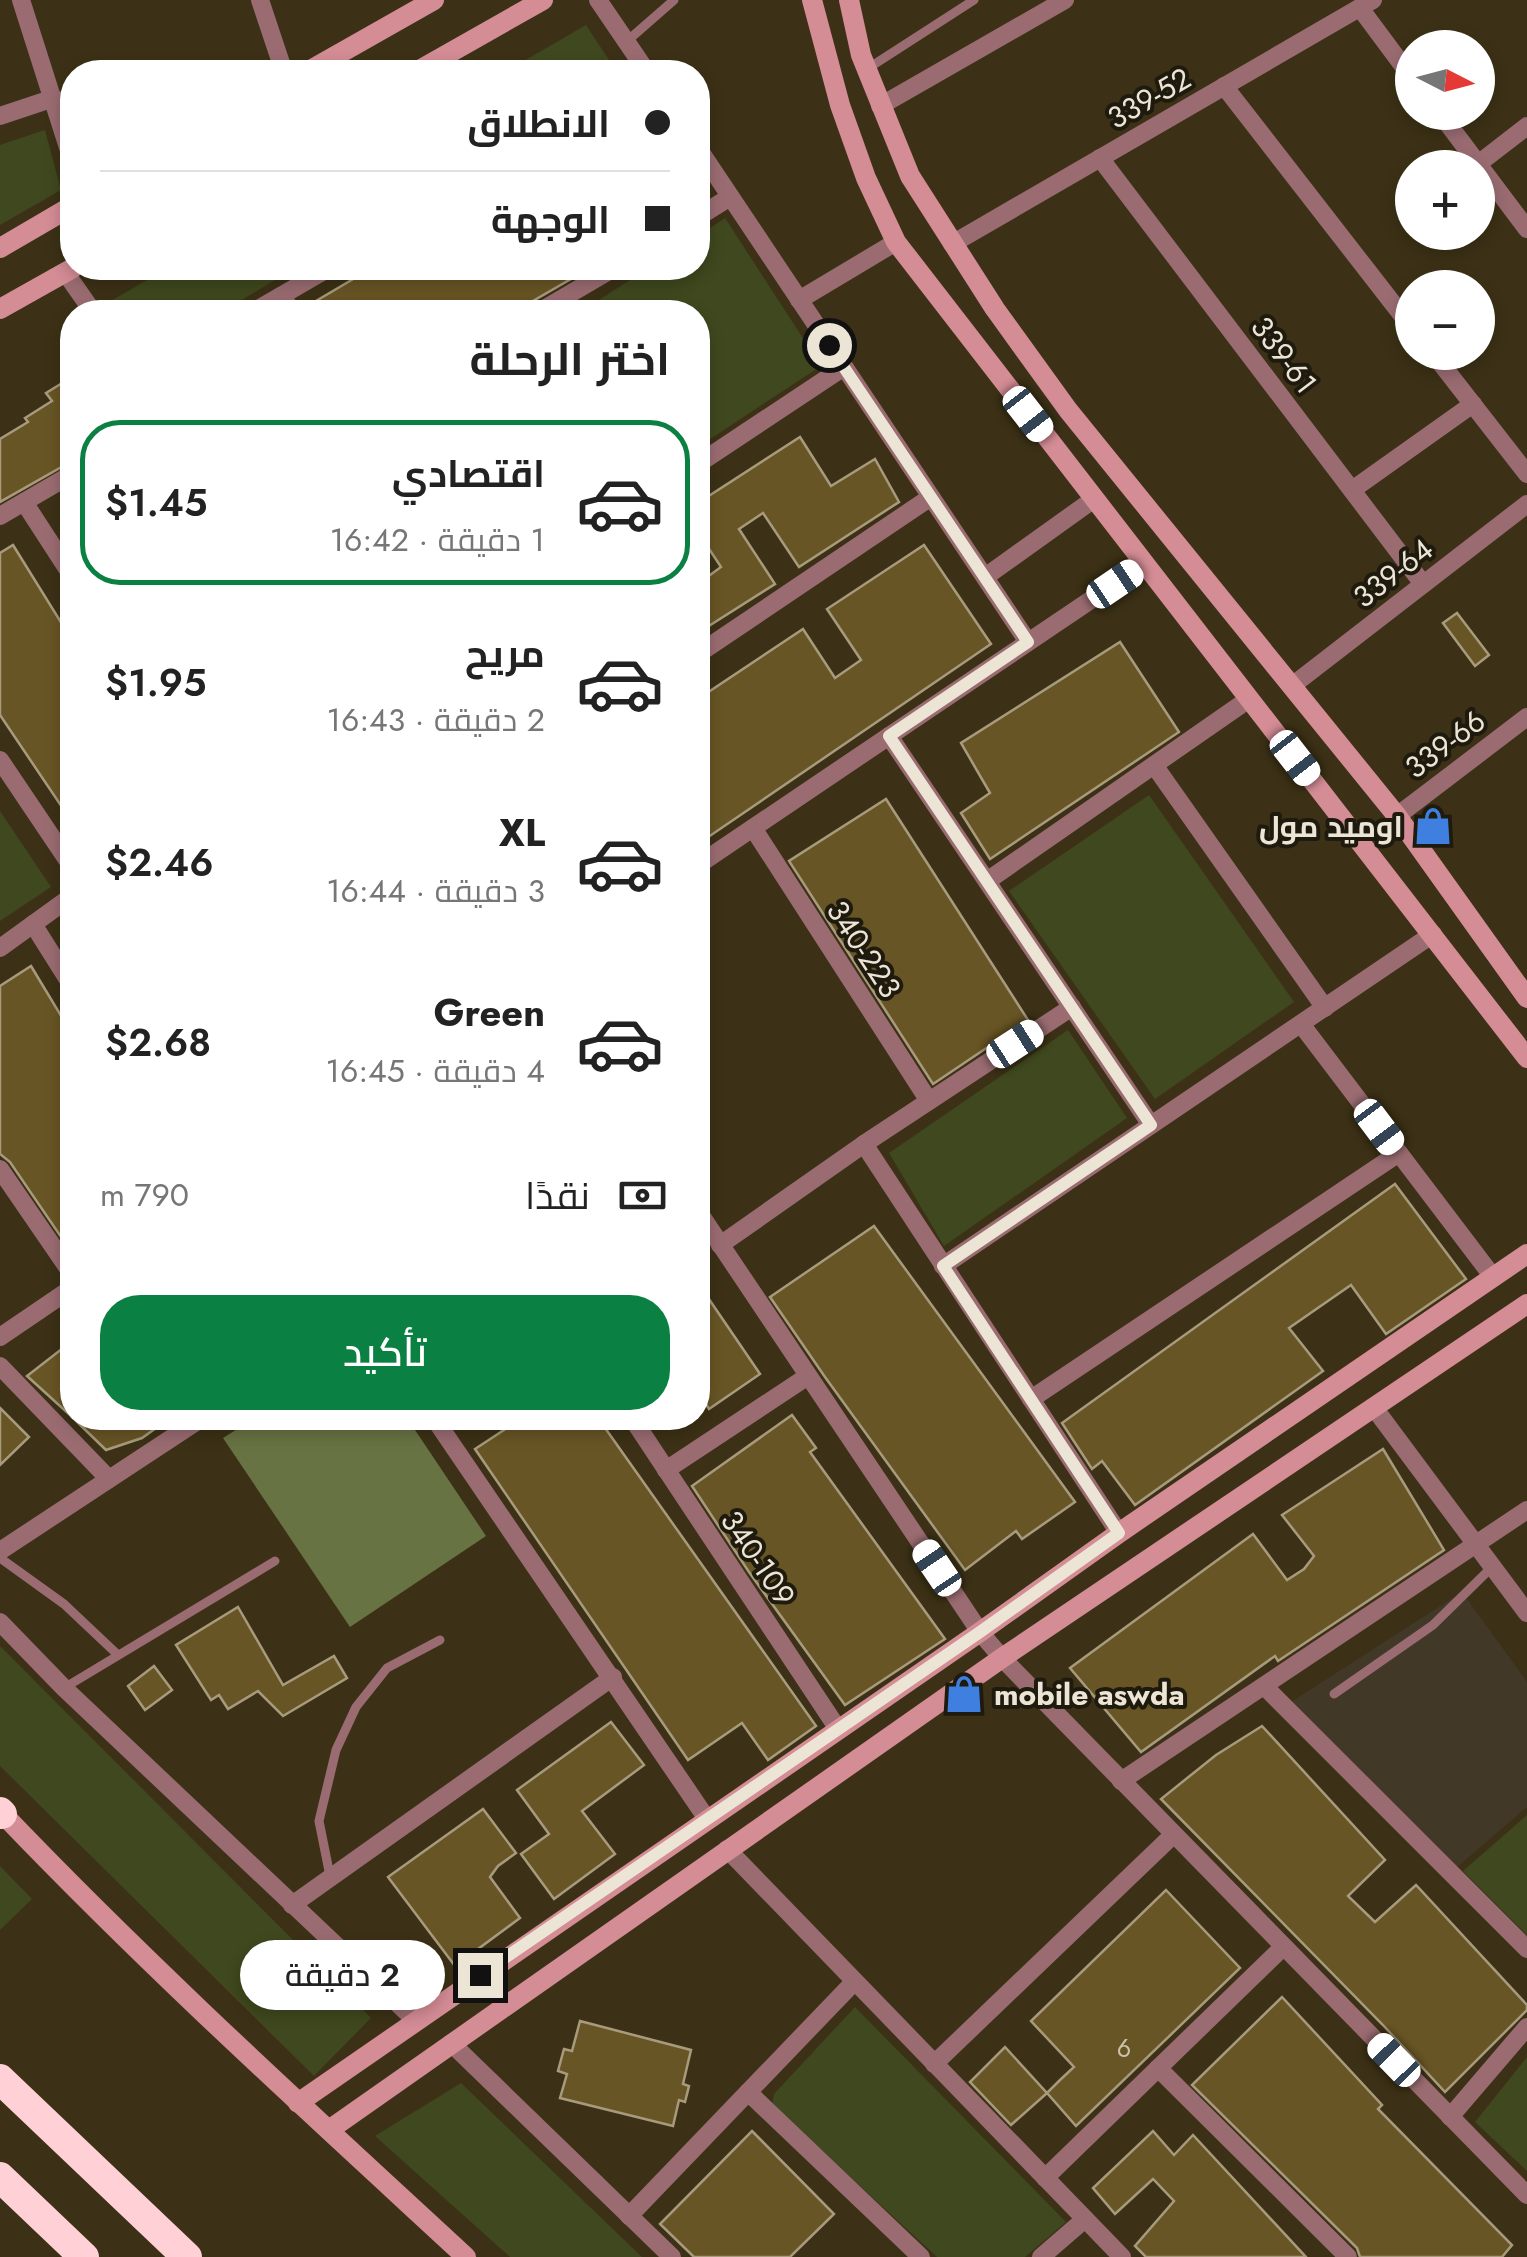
<!DOCTYPE html>
<html lang="ar">
<meta charset="utf-8">
<style>
:root{--surface:#fff;--page:#f2f2f2;--text:#222;--muted:#767676;--line:#e0e0e0;--accent:#0b8043}
body{margin:0;font-family:Jost,Cairo,sans-serif;background:var(--page);color:var(--text);direction:rtl;height:100vh;display:flex;flex-direction:column;font-size:38px;white-space:nowrap}
*{box-sizing:border-box;margin:0}
p{font-size:32px;color:var(--muted)}
.icon{flex:none;width:55px;height:55px;fill:none;stroke:currentColor;stroke-width:2;stroke-linecap:round;stroke-linejoin:round}
.map{position:relative;flex:1;overflow:hidden;direction:ltr}
.side{position:absolute;left:60px;top:300px;width:650px;height:1130px;display:flex;flex-direction:column;background:var(--surface);border-radius:40px;box-shadow:0 5px 15px #0003;direction:rtl}
.side>*{flex:none}
.top-card{position:absolute;left:60px;top:60px;width:650px;height:220px;border-radius:40px;box-shadow:0 5px 15px #0003;direction:rtl;display:grid;align-content:center;height:220px;padding:0 40px;background:var(--surface)}
.needle{width:65px;rotate:96deg}
.controls{position:absolute;left:1395px;top:30px;display:grid;gap:20px}
.controls a{display:grid;place-items:center;width:100px;height:100px;border-radius:50%;background:var(--surface);box-shadow:0 5px 15px #0003;font-size:50px}
.end{position:absolute;width:45px;height:45px;margin:-22px;border:12px solid #ece5d5;background:#111;box-shadow:0 0 0 5px #111}
.from{border-radius:50%}
.bubble{position:absolute;height:70px;border-radius:35px;background:var(--surface);box-shadow:0 5px 15px #0003;font-size:32px;font-weight:600;line-height:70px;text-align:center;direction:rtl}
.car{position:absolute;width:30px;height:60px;margin:-30px -15px;border-radius:12px;box-shadow:0 0 8px 2px #0007;background:linear-gradient(#fff 24%,#345 0 40%,#fff 0 76%,#345 0 86%,#fff 0)}
.top-card b{display:flex;align-items:center;gap:35px;height:95px;font-size:38px}
.top-card b+b{border-top:2px solid var(--line)}
.top-card i{width:25px;height:25px;background:var(--text)}
ul{padding:0;list-style:none}
li{display:flex;align-items:center;gap:30px;height:165px;margin:0 20px 15px;padding:0 20px;border:5px solid transparent;border-radius:40px}
li div{flex:1}
li b{display:block;font-size:38px}
li em{font-style:normal;font-weight:600}
li.selected{border-color:var(--accent)}
li>.icon{width:90px;height:90px;stroke-width:1.5}
h2{padding:0 40px;font-size:45px;line-height:120px}
.pay{display:flex;align-items:center;gap:25px;height:110px;padding:0 40px;font-size:38px}
.pay p{margin-inline-start:auto}
.cta{display:flex;gap:20px;margin-top:auto;padding:20px 40px}
.cta a{flex:1;height:115px;border-radius:40px;background:var(--accent);color:#fff;font-size:40px;font-weight:600;line-height:115px;text-align:center}
.map>svg:first-child{display:block}
.medical{fill:#423828}
.green{fill:#3f481e}
.forest{fill:#687343}
.building{fill:#685525;stroke:#a89b7d;stroke-width:2.5}
.lines{fill:none;stroke-linecap:round;stroke-linejoin:round}
.lane{stroke:#9a6c72;stroke-width:9}
.street{stroke:#9a6c72;stroke-width:18}
.secondary{stroke:#d48c95;stroke-width:20}
.highway{stroke:#ffd1d6;stroke-width:30}
.route{stroke:#ece5d5;stroke-width:12}
.labels{text-anchor:middle;dominant-baseline:central;stroke-width:8;stroke-linejoin:round;paint-order:stroke}
.number-label{font-size:25px;fill:#cbc1a9}
.street-label{font-size:30px;fill:#ece5d5;stroke:#1e1a0e}
.poi-label{font-size:30px;font-weight:bold;fill:#ece5d5;stroke:#1e1a0e;text-anchor:end}
</style>
<div class="map">
<svg width="1527" height="2257" viewBox="0 0 1527 2257">
<rect width="100%" height="100%" fill="#3c3116"/>
<path class="medical" d="M1462,1592L1527,1682V1807L1448,1875L1285,1706Z"/>
<g class="green">
<path d="M586,25L617,72H505Z"/>
<path d="M45,130L61,190L0,225V145Z"/>
<path d="M725,218L821,366L698,447V312H580L649,268H698V236Z"/>
<path d="M168,268H295L222,312H107L102,306Z"/>
<path d="M1149,795L1294,1002L1155,1099L1009,891Z"/>
<path d="M0,811L51,887L0,921Z"/>
<path d="M1068,1030L1127,1118L944,1246L889,1153Z"/>
<path d="M0,1646L371,2018L314,2076L0,1766Z"/>
<path d="M1527,1815V1935L1463,1871Z"/>
<path d="M0,1866L32,1899L0,1930Z"/>
<path d="M855,2007L1066,2222L1025,2257H937L772,2105L774,2094Z"/>
<path d="M1527,2057V2171L1475,2122Z"/>
<path d="M461,2083L642,2257H510L375,2136Z"/>
</g>
<path class="forest" d="M255,1418H407L486,1536L350,1627L223,1438Z"/>
<g class="building">
<path d="M372,268H590L533,301L526,312H305L304,308Z"/>
<path d="M72,377V461L0,502V439L28,422L25,418L52,401L46,393Z"/>
<path d="M800,437L831,486L875,459L899,502L799,567L763,513L739,529L775,584L704,629L698,619V584L721,567L698,532V503Z"/>
<path d="M13,545L72,640V822L0,715V553Z"/>
<path d="M924,545L991,644L698,844V699L803,629L835,678L861,660L827,609Z"/>
<path d="M1457,613L1489,655L1475,666L1443,623Z"/>
<path d="M1120,642L1179,732L990,859L961,813L990,793L961,743Z"/>
<path d="M886,799L1028,1020L933,1084L789,861Z"/>
<path d="M31,966L72,1034V1253L10,1162L0,1154V986Z"/>
<path d="M1395,1184L1466,1279L1386,1334L1351,1285L1289,1328L1323,1371L1135,1505L1102,1461L1092,1469L1062,1423Z"/>
<path d="M874,1226L1075,1502L1022,1539L1016,1531L965,1570L825,1377L770,1297Z"/>
<path d="M698,1283L760,1374L709,1409L698,1392Z"/>
<path d="M72,1341V1417L27,1376Z"/>
<path d="M0,1408L29,1437L0,1465Z"/>
<path d="M792,1415L816,1448L810,1452L945,1639L845,1705L749,1572L692,1486Z"/>
<path d="M73,1418H170L142,1438L106,1450Z"/>
<path d="M522,1418H598L816,1726L768,1760L742,1723L688,1760L475,1449Z"/>
<path d="M1383,1449L1444,1550L1278,1661L1275,1656L1141,1752L1070,1668L1253,1534L1287,1580L1304,1569L1314,1556L1282,1515Z"/>
<path d="M238,1607L283,1685L334,1656L347,1678L283,1716L258,1691L228,1709L219,1695L211,1700L176,1645Z"/>
<path d="M154,1666L172,1690L145,1710L128,1686Z"/>
<path d="M611,1722L644,1765L582,1811L615,1854L554,1899L521,1854L549,1834L517,1790Z"/>
<path d="M1262,1726L1385,1860L1348,1896L1375,1922L1416,1885L1527,2005V2010L1445,2092L1382,2024L1161,1799L1216,1755Z"/>
<path d="M483,1809L516,1853L498,1866L490,1877L520,1918L455,1966L388,1877Z"/>
<path d="M1166,1890L1240,1968L1076,2126L1047,2093L1011,2125L970,2082L1005,2047L1047,2093L1060,2080L1074,2067L1031,2021Z"/>
<path d="M1282,1997L1382,2105L1378,2109L1512,2245L1502,2257H1360L1357,2248L1192,2085Z"/>
<path d="M580,2021L691,2050L683,2084L689,2086L685,2102L679,2100L673,2126L560,2098L567,2074L558,2071L564,2049L572,2051Z"/>
<path d="M752,2131L834,2214L790,2257H694L660,2224Z"/>
<path d="M1153,2131L1174,2155L1193,2135L1306,2257H1146L1135,2246L1174,2201L1153,2179L1115,2214L1093,2188Z"/>
</g>
<g class="lines">
<g class="lane">
<path d="M626,42L674,0"/>
<path d="M867,69L974,0"/>
<path d="M0,1558L64,1604L118,1655"/>
<path d="M64,1688L275,1561"/>
<path d="M1334,1694L1433,1625L1492,1567"/>
<path d="M330,1876L319,1821L336,1750L356,1707L387,1668L440,1640"/>
</g>
<g class="street">
<path d="M21,0L72,160"/>
<path d="M260,0L284,72"/>
<path d="M598,0L647,72"/>
<path d="M1360,8L1412,78"/>
<path d="M1224,86L1412,328"/>
<path d="M880,106L1065,0"/>
<path d="M1439,112L1527,229"/>
<path d="M0,116L54,98"/>
<path d="M698,148L1028,642"/>
<path d="M1100,158L1423,584"/>
<path d="M1478,164L1527,126"/>
<path d="M698,217L730,197"/>
<path d="M952,244L1373,0"/>
<path d="M65,272L93,312"/>
<path d="M281,296L293,312"/>
<path d="M799,300L896,242"/>
<path d="M253,312L329,268"/>
<path d="M539,312L614,268"/>
<path d="M1432,352L1527,474"/>
<path d="M698,464L844,367"/>
<path d="M1352,490L1473,404"/>
<path d="M24,502L72,576"/>
<path d="M0,516L72,474"/>
<path d="M985,577L1094,499"/>
<path d="M698,654L931,497"/>
<path d="M1293,685L1527,504"/>
<path d="M889,736L1151,1125"/>
<path d="M0,760L72,867"/>
<path d="M1154,765L1325,1008"/>
<path d="M1397,816L1527,717"/>
<path d="M753,828L929,1101"/>
<path d="M698,865L1144,564"/>
<path d="M987,881L1249,699"/>
<path d="M33,924L72,986"/>
<path d="M0,948L72,896"/>
<path d="M1301,1024L1493,1277"/>
<path d="M864,1144L1119,1533"/>
<path d="M0,1169L72,1274"/>
<path d="M698,1211L980,1632L1002,1658L1527,2195"/>
<path d="M720,1245L864,1144L1072,1007"/>
<path d="M943,1266L1433,934"/>
<path d="M0,1337L72,1288"/>
<path d="M0,1366L109,1479"/>
<path d="M1031,1399L1399,1153"/>
<path d="M1375,1409L1527,1613"/>
<path d="M434,1418L707,1819"/>
<path d="M632,1418L838,1729"/>
<path d="M666,1470L808,1376"/>
<path d="M0,1551L202,1418"/>
<path d="M0,1622L64,1688L415,2020"/>
<path d="M1265,1687L1527,1949"/>
<path d="M1121,1781L1527,1510"/>
<path d="M727,1849L1122,2257"/>
<path d="M292,1905L613,1677"/>
<path d="M451,2043L672,2257"/>
<path d="M934,2064L1173,1835"/>
<path d="M1158,2068L1348,2257"/>
<path d="M748,2092L921,2257"/>
<path d="M1450,2117L1527,2027"/>
<path d="M1045,2178L1283,1947"/>
<path d="M629,2216L854,1982"/>
<path d="M1041,2257L1085,2219"/>
</g>
<g class="secondary">
<path d="M812,0L840,105L866,178L896,242L1527,1058"/>
<path d="M849,0L861,55L910,176L995,309L1068,410L1397,816L1527,998"/>
<path d="M307,72L434,0"/>
<path d="M416,72L543,0"/>
<path d="M0,248L72,206"/>
<path d="M0,309L73,268"/>
<path d="M0,1811C149,1967 308,2111 466,2257"/>
<path d="M298,2103L980,1632L1119,1533L1527,1254"/>
<path d="M329,2130L1002,1658L1527,1304"/>
</g>
<g class="highway">
<path d="M0,1812L2,1814"/>
<path d="M0,2079L187,2257"/>
<path d="M0,2177L84,2257"/>
</g>
</g>
<g class="lines">
<path class="route" d="M480,1975L980,1632L1119,1533L943,1266L1151,1125L889,736L1028,642L829,345"/>
</g>
<defs>
<g id="shop-bare" transform="scale(3)"><path d="M-5-2.5h2.3a2.7 3.5 0 0 1 5.4 0H5L5.5 6h-11ZM-1.5-2.5h3a1.5 2.3 0 0 0-3 0Z" fill="#3f7fe0" stroke="#1e1a0e" stroke-width="2.5" paint-order="stroke"/></g>
</defs>
<g fill-rule="evenodd">
<use href="#shop-bare" x="1433" y="826"/>
<use href="#shop-bare" x="964" y="1694"/>
</g>
<g class="labels">
<g class="number-label">
<text x="1124" y="2048">6</text>
</g>
<g class="street-label">
<text transform="translate(1149 98) rotate(-30)">339-52</text>
<text transform="translate(1284 355) rotate(53)">339-61</text>
<text transform="translate(1393 573) rotate(-38)">339-64</text>
<text transform="translate(1445 744) rotate(-37)">339-66</text>
<text transform="translate(864 949) rotate(57)">340-223</text>
<text transform="translate(758 1558) rotate(56)">340-109</text>
</g>
<g class="poi-label">
<text x="1403" y="826">اوميد مول</text>
<text x="994" y="1694" text-anchor="start">mobile aswda</text>
</g>
</g>
</svg>
<div class="controls">
<a><svg class="needle" viewBox="-14 -14 28 28"><path d="M0-13l5 13h-10z" fill="#e53935"/><path d="M0 13l5-13h-10z" fill="#767676"/></svg></a>
<a>+</a>
<a>−</a>
</div>
<i class="end from" style="left:829px;top:345px"></i>
<i class="end" style="left:480px;top:1975px"></i>
<div class="bubble" style="left:240px;top:1940px;width:205px">2 دقيقة</div>
<i class="car" style="left:1028px;top:414px;rotate:142deg"></i>
<i class="car" style="left:1115px;top:584px;rotate:56deg"></i>
<i class="car" style="left:1295px;top:758px;rotate:142deg"></i>
<i class="car" style="left:1015px;top:1044px;rotate:57deg"></i>
<i class="car" style="left:1379px;top:1127px;rotate:143deg"></i>
<i class="car" style="left:937px;top:1568px;rotate:326deg"></i>
<i class="car" style="left:1394px;top:2060px;rotate:316deg"></i>
<div class="top-card">
<b><i class="from"></i>الانطلاق</b>
<b><i></i>الوجهة</b>
</div>
<section class="side">
<h2>اختر الرحلة</h2>
<ul>
<li class="selected"><svg class="icon" aria-label="car" viewBox="0 0 24 24"><path d="M5 17H2v-5l4-1 3-4h7l3 4 3 1v5h-3M9 17h6M6 11h13"/><circle cx="7" cy="17" r="2"/><circle cx="17" cy="17" r="2"/></svg><div><b>اقتصادي</b><p>1 دقيقة · 16:42</p></div><em>$1.45</em></li>
<li><svg class="icon" aria-label="car" viewBox="0 0 24 24"><path d="M5 17H2v-5l4-1 3-4h7l3 4 3 1v5h-3M9 17h6M6 11h13"/><circle cx="7" cy="17" r="2"/><circle cx="17" cy="17" r="2"/></svg><div><b>مريح</b><p>2 دقيقة · 16:43</p></div><em>$1.95</em></li>
<li><svg class="icon" aria-label="car" viewBox="0 0 24 24"><path d="M5 17H2v-5l4-1 3-4h7l3 4 3 1v5h-3M9 17h6M6 11h13"/><circle cx="7" cy="17" r="2"/><circle cx="17" cy="17" r="2"/></svg><div><b>XL</b><p>3 دقيقة · 16:44</p></div><em>$2.46</em></li>
<li><svg class="icon" aria-label="car" viewBox="0 0 24 24"><path d="M5 17H2v-5l4-1 3-4h7l3 4 3 1v5h-3M9 17h6M6 11h13"/><circle cx="7" cy="17" r="2"/><circle cx="17" cy="17" r="2"/></svg><div><b>Green</b><p>4 دقيقة · 16:45</p></div><em>$2.68</em></li>
</ul>
<div class="pay"><svg class="icon" aria-label="cash" viewBox="0 0 24 24"><path d="M3 7h18v10H3z"/><circle cx="12" cy="12" r="2"/></svg>نقدًا<p>790 m</p></div>
<div class="cta"><a>تأكيد</a></div>
</section>
</div>
